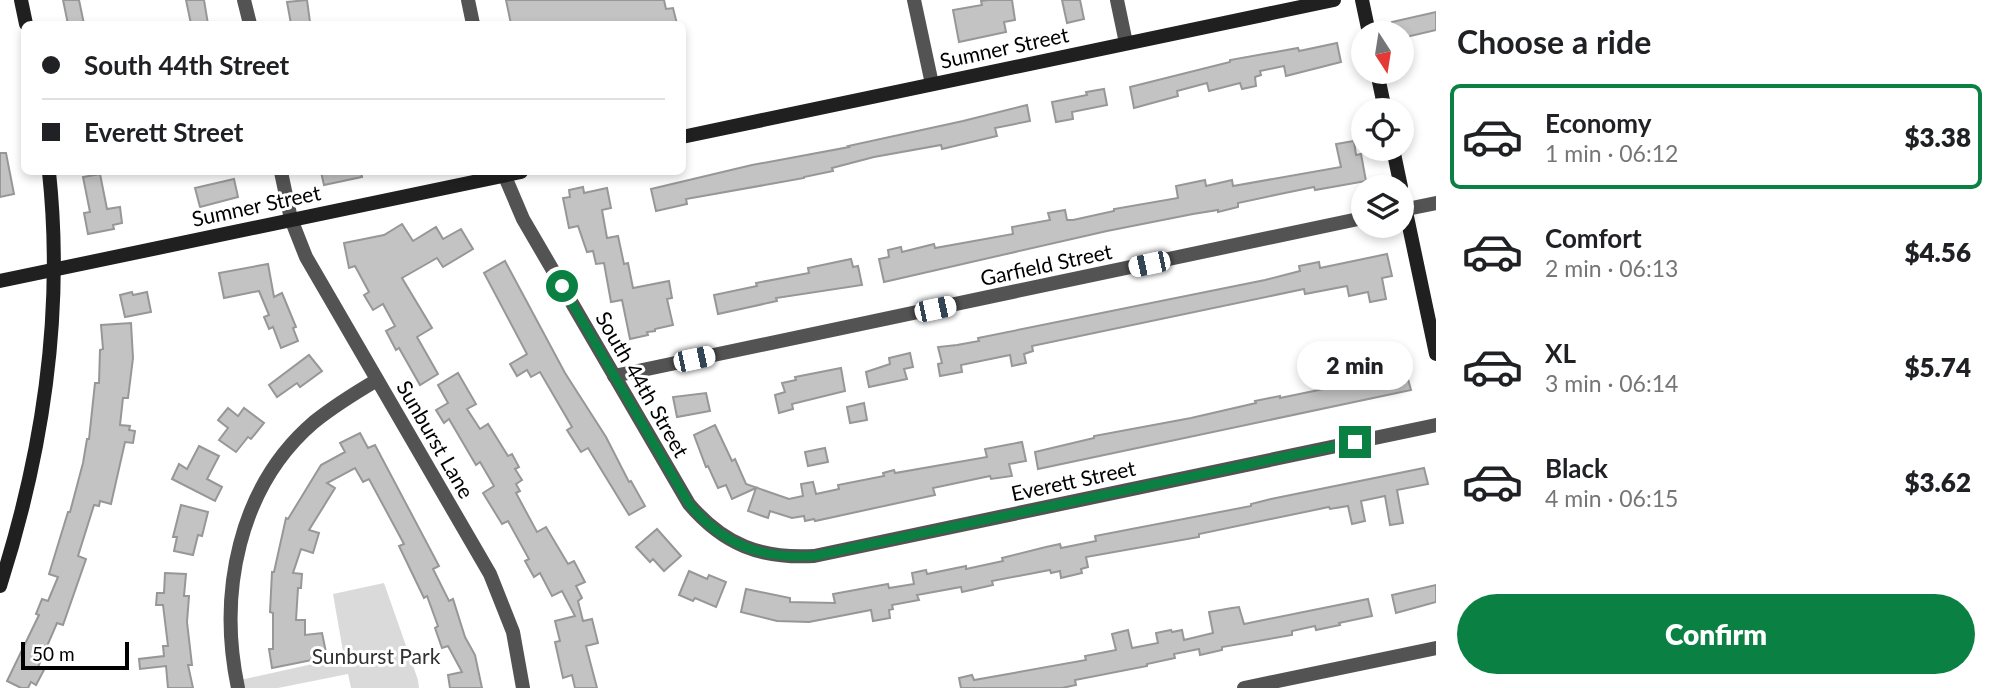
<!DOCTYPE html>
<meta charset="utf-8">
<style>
:root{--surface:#fff;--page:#f2f2f2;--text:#202124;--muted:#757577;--line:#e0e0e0;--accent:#0b8043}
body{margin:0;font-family:Lato,sans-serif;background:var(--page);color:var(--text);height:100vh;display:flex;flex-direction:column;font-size:26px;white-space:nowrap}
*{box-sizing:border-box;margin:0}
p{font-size:23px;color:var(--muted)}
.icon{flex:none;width:38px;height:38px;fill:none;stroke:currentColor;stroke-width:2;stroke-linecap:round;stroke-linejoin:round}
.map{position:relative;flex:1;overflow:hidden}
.side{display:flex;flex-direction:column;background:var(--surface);width:560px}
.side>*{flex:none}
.top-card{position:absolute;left:21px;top:21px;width:665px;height:154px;border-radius:10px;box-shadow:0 4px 10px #0003;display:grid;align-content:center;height:154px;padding:0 21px;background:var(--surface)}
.needle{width:46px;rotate:168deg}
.buttons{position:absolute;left:1351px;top:21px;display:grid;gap:14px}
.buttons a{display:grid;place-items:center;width:63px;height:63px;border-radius:50%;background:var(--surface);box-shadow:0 4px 10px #0003;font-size:35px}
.scale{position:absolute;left:21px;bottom:18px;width:108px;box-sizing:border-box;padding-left:7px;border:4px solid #000;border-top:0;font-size:19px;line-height:24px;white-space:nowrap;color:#000;-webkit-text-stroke:5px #fff;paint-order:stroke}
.end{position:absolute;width:32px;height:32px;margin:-16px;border:9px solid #0b8043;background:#fff;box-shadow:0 0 0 4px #fff}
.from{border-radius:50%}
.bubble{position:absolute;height:49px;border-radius:24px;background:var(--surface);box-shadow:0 4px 10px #0003;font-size:23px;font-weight:800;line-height:49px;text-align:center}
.car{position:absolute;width:21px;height:42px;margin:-21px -10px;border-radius:9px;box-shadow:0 0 5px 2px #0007;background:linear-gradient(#fff 24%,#345 0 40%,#fff 0 76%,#345 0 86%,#fff 0)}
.top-card b{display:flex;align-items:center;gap:24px;height:66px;font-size:26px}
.top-card b+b{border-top:2px solid var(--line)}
.top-card i{width:18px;height:18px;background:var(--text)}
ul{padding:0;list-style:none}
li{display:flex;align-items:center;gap:21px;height:105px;margin:0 14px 10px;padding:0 7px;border:4px solid transparent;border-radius:10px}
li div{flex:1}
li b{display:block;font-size:26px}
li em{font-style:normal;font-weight:800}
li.on{border-color:var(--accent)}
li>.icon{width:63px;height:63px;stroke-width:1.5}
h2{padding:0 21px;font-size:32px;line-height:84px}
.cta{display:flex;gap:14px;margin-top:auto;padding:14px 21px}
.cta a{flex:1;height:80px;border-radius:42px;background:var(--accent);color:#fff;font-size:28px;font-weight:800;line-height:80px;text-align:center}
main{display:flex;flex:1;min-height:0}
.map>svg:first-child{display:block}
.green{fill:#dadada}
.building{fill:#c3c3c3;stroke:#979797;stroke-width:2}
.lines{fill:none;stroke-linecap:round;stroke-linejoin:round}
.street{stroke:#535353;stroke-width:14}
.secondary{stroke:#202020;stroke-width:14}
.route{stroke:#0b8043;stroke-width:9}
.labels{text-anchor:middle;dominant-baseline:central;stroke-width:6;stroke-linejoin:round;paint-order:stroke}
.street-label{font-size:21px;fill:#000;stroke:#fff}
.park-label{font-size:21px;fill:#313131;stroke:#fff}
</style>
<main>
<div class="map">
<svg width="1436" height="688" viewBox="0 0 1436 688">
<rect width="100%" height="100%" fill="#fff"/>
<path class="green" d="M384,583L418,680L419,688H351L348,674L278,688H238L236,681L344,657L333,594Z"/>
<g class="building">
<path d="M63,0H79L84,24H68Z"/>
<path d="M186,0H204L208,24H191Z"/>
<path d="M307,0L310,22L291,24L287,2Z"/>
<path d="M506,0H664L666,9L673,8L677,24H511Z"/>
<path d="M989,0H1012L1015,20L1004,22L1006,32L959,42L953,10L982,5L981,1Z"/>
<path d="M1062,0H1080L1084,19L1067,23Z"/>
<path d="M1436,12V30L1402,38V33H1395L1392,22Z"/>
<path d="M1337,43L1341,62L1286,76L1284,66L1260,71L1261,75L1255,77L1256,86L1242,89L1240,83L1209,91L1207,83L1177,91L1178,96L1134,108L1130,87L1230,62V60L1298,48L1299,51Z"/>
<path d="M1104,89L1107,105L1072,112L1073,119L1056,122L1052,102L1087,95L1086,92Z"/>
<path d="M1027,105L1030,121L995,128L997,136L942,149L941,145L874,157L832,168L833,171L804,177V178L686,199L687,204L656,211L651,189L752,165L849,147L848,146L963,121Z"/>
<path d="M1354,141L1356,155L1361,154L1366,181L1315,190L1314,187L1280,194L1238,203V207L1218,212V210L1193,214L1107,231L884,282L879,259L889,257L888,250L901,247L902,252L934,244L935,248L1013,234L1012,227L1050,220L1048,213L1065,210L1067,220H1073L1114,211V209L1178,198L1176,186L1205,180L1206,186L1232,180L1233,186L1341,167L1336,144Z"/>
<path d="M0,153H6L14,194L0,197Z"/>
<path d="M321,172H361L362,177L324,185Z"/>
<path d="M100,174L107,209L120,207L122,223L113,225L114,229L88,234L84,213L90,212L83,177Z"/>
<path d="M234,179L238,197L200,207L195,188Z"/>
<path d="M583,187L584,193L607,188L611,208L602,210L607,238L618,236L624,264L628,263L633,288L669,281L672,298L667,299L673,325L655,329V331L647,332L648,335L630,339L622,300L611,302L604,263L596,264L593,251L587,252L578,226L569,228L563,198L570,197L569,190Z"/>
<path d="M402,224L413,241L436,227L443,239L461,229L473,249L443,267L437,258L402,278L432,328L417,337L438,374L420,385L399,348L396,350L386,331L395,326L383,304L373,310L364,295L369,292L355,266L349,268L344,243L384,235Z"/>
<path d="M1387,254L1392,276L1382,278L1386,299L1370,302L1368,292L1349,296L1347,286L1305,294L1304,289L1032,346L1033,351L1024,354L1026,363L1012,366L1010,355L961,365L962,372L940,376L938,364L942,363L938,347L957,345L979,341L978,338L1265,280L1300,271L1299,266L1319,262L1320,268Z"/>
<path d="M851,259L853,267L858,266L862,285L776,298L777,301L718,314L714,295L757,286L756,283L809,273L808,268Z"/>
<path d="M505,261L565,373L606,437L629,482L631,481L645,506L629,515L588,448L581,452L567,430L572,427L540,372L531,377L527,370L517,376L510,364L527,354L484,273Z"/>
<path d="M268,264L274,297L282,293L296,327L293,328L298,341L281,348L273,327L269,329L264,317L269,315L259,291L224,298L219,273Z"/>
<path d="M132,292L133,295L147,292L151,312L125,317L120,295Z"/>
<path d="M131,323L133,358L128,398H123L120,425L130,426L129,430L135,431L133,443L125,442L111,504L100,501L99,506L94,505L78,556L86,559L63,625L57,623L38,667L44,670L36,685L31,682L28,688H21L7,681L39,615L36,614L42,599L48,601L58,577L49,574L68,512H70L83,463L87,439H89L95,383H99L100,350L103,349L101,325Z"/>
<path d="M910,353L913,367L904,369L907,379L869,387L866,372L890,364L889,358Z"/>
<path d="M309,355L322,371L300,387L297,383L277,397L269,385Z"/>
<path d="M841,368L845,391L792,404L793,409L779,413L775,395L785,392L782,383L796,380L795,377Z"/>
<path d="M1406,372L1411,390L1038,469L1035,452L1094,438V436L1191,418L1256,403L1255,401L1280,396V398Z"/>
<path d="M458,373L476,404L467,409L480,429L488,424L508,456L512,454L519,467L515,469L522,480L516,484L520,491L516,493L537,532L546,527L568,564L574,561L585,582L576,586L582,598L578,601L583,621L592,619L598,643L586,646L597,688H575L572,675L563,678L555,642L560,641L555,621L575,616L562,591L552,596L540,573L534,577L525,561L529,559L508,521L502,524L483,493L494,486L480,462L476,465L449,419L444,423L436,410L448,403L438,385Z"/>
<path d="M706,393L710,411L677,417L673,397Z"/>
<path d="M864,403L867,420L850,423L847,407Z"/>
<path d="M228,408L238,416L244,408L264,423L251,439L248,437L236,452L219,440L228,428L218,420Z"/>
<path d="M715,425L732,461L735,459L746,484L789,499L803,496L801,484L813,482L816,494L839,489L838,485L884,476L883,473L894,470L895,473L987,457L985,449L1022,442L1026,461L1009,464L1012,476L991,479L990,476L933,488L935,495L815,521L814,519L805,521L804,516L792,518L770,511L768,518L748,511L756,488L732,499L726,485L718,488L708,466L706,467L694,435Z"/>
<path d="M360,433L368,448L375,445L439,566L433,569L449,601L453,599L465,637L475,655L482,688H450L448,675L462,672L448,646L442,648L435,628L438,626L427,596L424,598L399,546L404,544L369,479L363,482L355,468L327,483L335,488L309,530L319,533L313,553L301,549L293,573L302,574L301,588H298L296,620H305V635L322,633L327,657L272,668L269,649H273V613L270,612L272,572H274L286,518L288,519L321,465L345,452L340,443Z"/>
<path d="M199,446L219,456L207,479L222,487L215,501L172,479L179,464L187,469Z"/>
<path d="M825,448L828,462L808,466L805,452Z"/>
<path d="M1424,468L1428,484L1397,490L1403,523L1390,525L1385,496L1361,501L1365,521L1352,524L1348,506L1330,509L1329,507L1199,534V537L1086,557L1088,567L1081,569L1082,573L1061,578L1060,571L1051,573L1050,570L992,581L993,585L962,592L961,587L917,595L919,600L892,605L893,609L889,610L890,618L873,621L871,610L809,622L777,621L741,612L746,589L790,598V602L835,603L833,594L888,584L889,588L914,584L912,573L926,570L927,574L966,566V569L1003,561L1002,558L1046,547L1060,544L1061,548L1096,541L1095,536L1251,506V504L1271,499Z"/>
<path d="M181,505L208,512L202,536L198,535L193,555L174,551L177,537H173Z"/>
<path d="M657,529L681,556L664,571L653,559L650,562L636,547Z"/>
<path d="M689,571L707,579L709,575L726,582L716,607L695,598L693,601L679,595Z"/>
<path d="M165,573L186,574L184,596H189L187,622L192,665H188L193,688H168L166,666L140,669L139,659L164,656L163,646H168L163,605H156L157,593H164Z"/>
<path d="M1436,585V602L1396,613L1392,595Z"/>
<path d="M1368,599L1372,616L1339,623L1340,625L1316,630L1315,626L1292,631V635L1222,647V650L1200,655L1199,649L1174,654L1175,658L1147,664V666L1075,680L1076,685L1062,688H961L959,678L972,675L974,680L1086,660L1085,656L1116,650L1112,634L1128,630L1132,648L1158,643L1156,633L1171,630L1172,632L1182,630L1184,640L1213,633L1209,612L1232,608L1239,607L1244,624Z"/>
</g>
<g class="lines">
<g class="street">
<path d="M244,0L250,24"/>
<path d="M468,0L473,24"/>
<path d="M914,0L932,84"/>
<path d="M1117,0L1126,43"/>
<path d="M281,172L291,219L306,257L490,574L513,632L523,688"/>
<path d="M503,172L523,219L689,504C724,545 761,559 814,556L1436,425"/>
<path d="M1402,210L1436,203"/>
<path d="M614,376L1363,218"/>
<path d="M238,688C218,594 238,487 314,422C334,406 355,393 377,380"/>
<path d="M1244,688L1436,648"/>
</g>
<g class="secondary">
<path d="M21,0L26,24"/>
<path d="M1362,0L1369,33"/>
<path d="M1377,72L1385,110"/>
<path d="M682,137L1334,0"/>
<path d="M1393,149L1401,187"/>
<path d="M1402,193L1436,354"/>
<path d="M0,281L521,172"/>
<path d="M0,586C43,452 64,312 49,172"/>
</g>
</g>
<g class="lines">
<path class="route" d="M562,286L689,504C723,545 761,559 814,556L1355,442"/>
</g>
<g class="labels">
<g class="street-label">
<text transform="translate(1004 47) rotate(-12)">Sumner Street</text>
<text transform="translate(256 205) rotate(-12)">Sumner Street</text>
<text transform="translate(1046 264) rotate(-12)">Garfield Street</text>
<text transform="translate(643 384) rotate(60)">South 44th Street</text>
<text transform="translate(436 439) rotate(60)">Sunburst Lane</text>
<text transform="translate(1073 480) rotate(-12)">Everett Street</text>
</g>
<g class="park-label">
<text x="376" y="655">Sunburst Park</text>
</g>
</g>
</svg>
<div class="buttons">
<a><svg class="needle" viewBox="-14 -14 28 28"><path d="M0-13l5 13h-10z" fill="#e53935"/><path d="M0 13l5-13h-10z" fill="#757577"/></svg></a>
<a><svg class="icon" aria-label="locate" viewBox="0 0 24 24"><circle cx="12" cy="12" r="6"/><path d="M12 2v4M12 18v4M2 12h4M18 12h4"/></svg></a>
<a><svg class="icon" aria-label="layers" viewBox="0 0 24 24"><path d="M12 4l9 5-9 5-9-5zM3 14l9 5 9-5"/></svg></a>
</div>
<div class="scale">50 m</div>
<i class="end from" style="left:562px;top:286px"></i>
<i class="end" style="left:1355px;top:442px"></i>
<div class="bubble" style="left:1297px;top:341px;width:116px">2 min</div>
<i class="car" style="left:1149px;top:264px;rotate:258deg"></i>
<i class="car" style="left:935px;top:309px;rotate:78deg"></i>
<i class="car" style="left:694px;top:359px;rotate:78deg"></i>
<div class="top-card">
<b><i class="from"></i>South 44th Street</b>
<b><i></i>Everett Street</b>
</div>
</div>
<section class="side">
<h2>Choose a ride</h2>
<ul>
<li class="on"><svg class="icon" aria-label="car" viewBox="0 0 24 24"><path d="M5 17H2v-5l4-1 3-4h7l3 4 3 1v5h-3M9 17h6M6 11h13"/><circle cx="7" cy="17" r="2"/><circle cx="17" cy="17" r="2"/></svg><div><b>Economy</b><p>1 min · 06:12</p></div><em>$3.38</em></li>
<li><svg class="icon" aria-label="car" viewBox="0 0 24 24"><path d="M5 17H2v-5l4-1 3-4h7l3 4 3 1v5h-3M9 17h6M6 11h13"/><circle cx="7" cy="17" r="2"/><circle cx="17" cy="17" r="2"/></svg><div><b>Comfort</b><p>2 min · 06:13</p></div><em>$4.56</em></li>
<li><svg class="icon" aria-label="car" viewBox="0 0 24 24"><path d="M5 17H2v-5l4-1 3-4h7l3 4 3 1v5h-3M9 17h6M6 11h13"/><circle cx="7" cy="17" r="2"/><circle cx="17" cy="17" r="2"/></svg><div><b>XL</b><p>3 min · 06:14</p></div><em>$5.74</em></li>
<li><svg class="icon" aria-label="car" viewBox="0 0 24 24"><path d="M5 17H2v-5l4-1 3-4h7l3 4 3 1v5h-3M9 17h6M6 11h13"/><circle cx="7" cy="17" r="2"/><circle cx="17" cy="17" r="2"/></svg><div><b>Black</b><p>4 min · 06:15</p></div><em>$3.62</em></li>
</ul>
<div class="cta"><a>Confirm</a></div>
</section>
</main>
